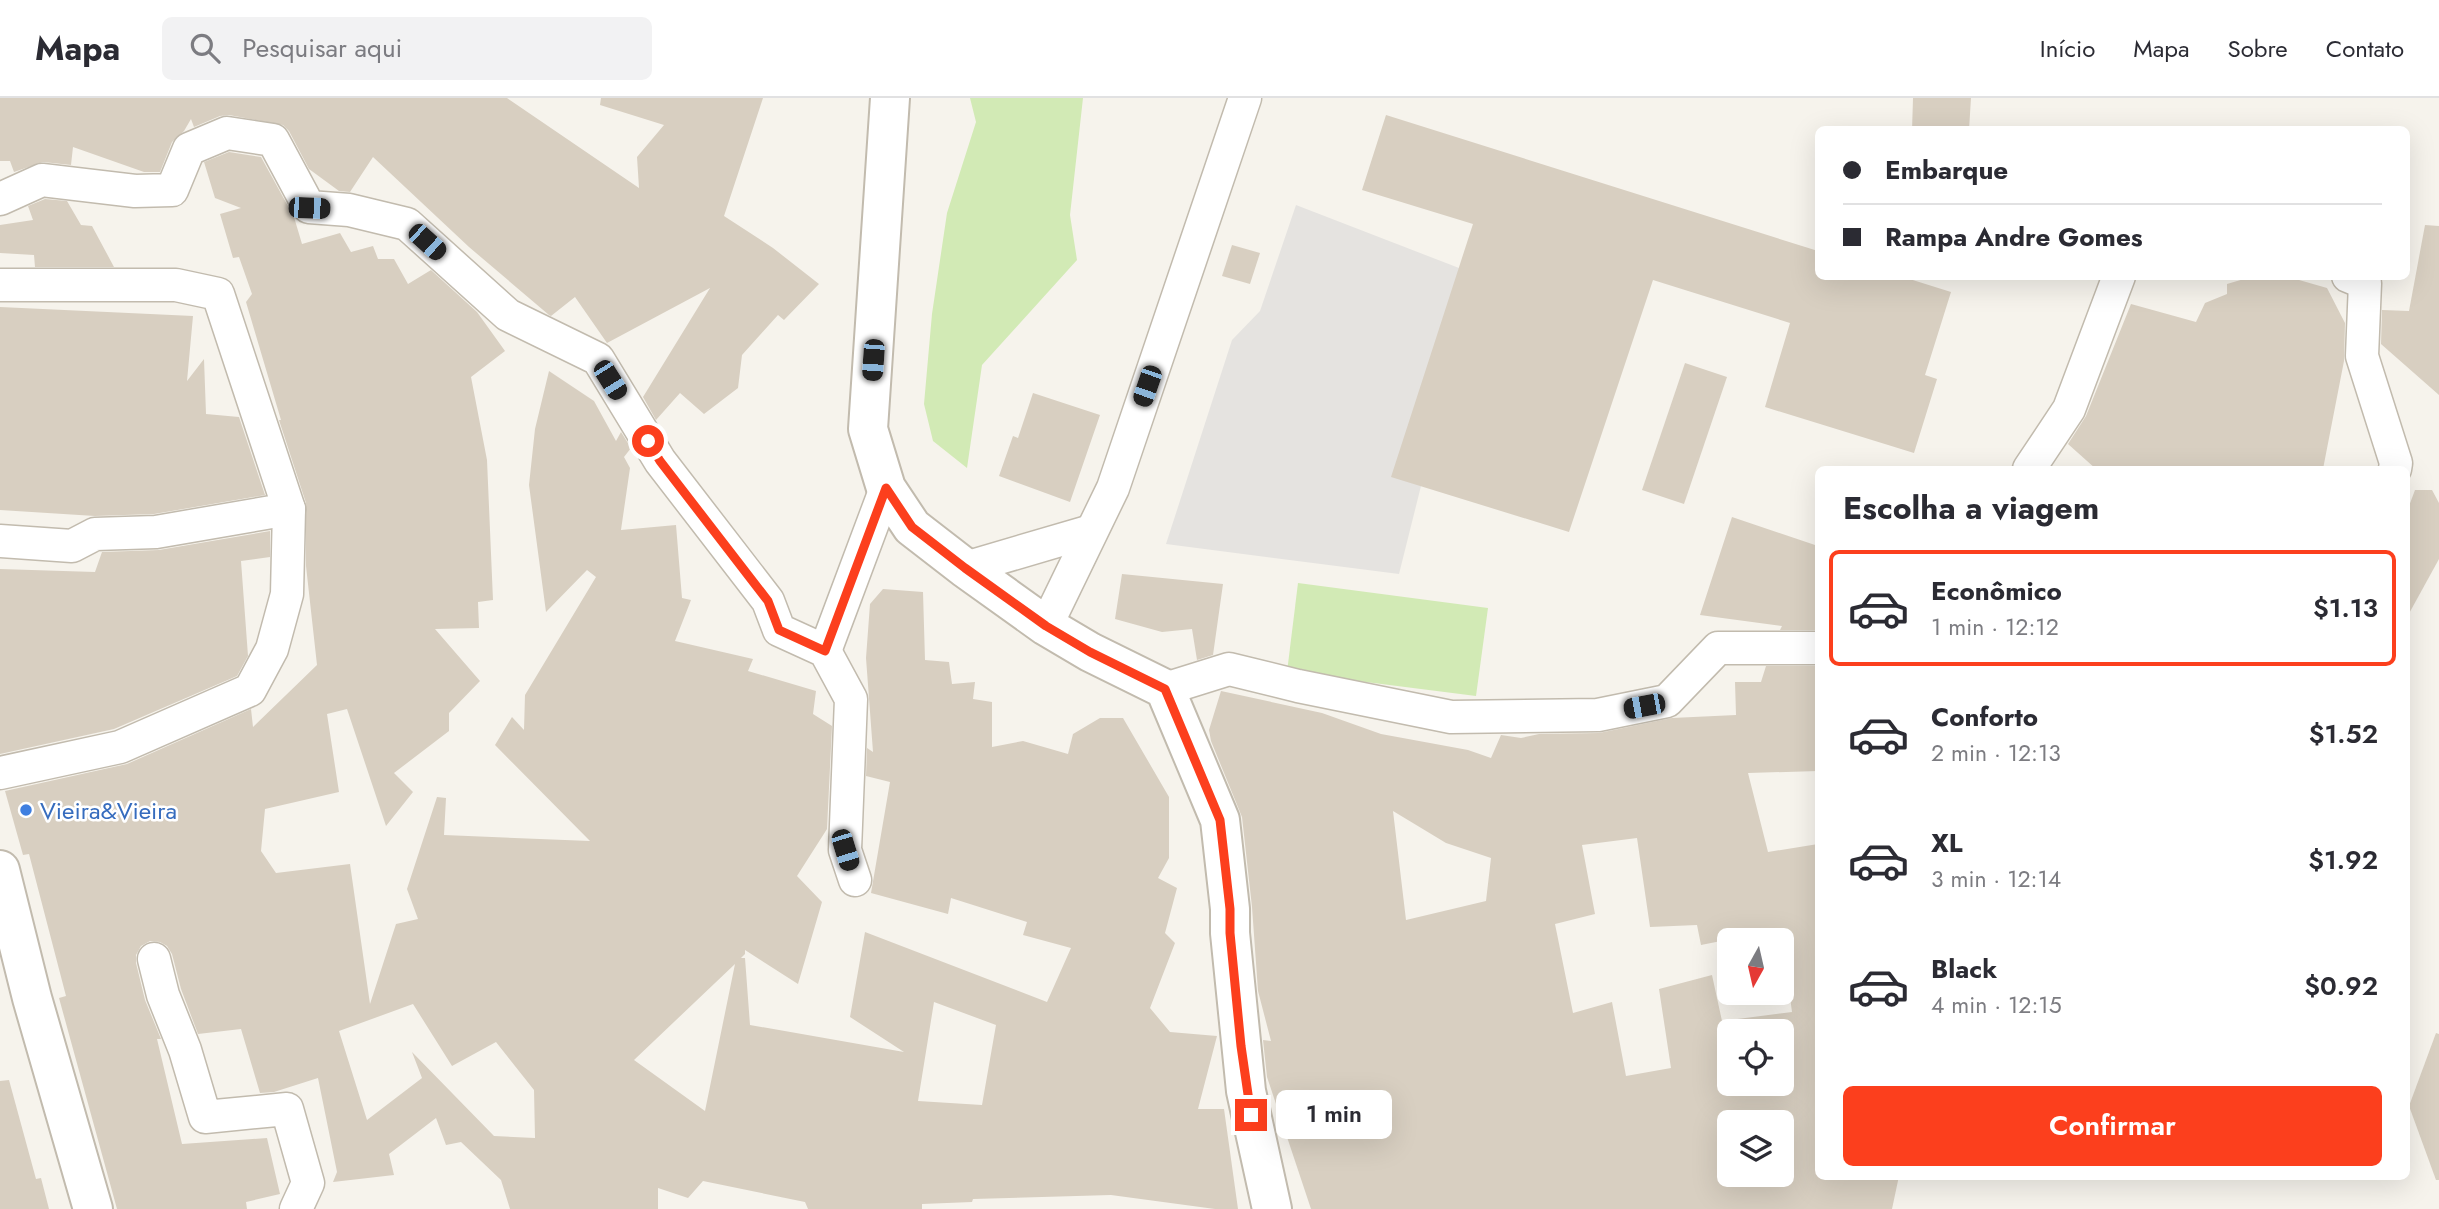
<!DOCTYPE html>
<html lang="pt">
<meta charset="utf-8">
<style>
:root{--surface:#fff;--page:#f2f2f3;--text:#2b2b33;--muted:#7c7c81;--line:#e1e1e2;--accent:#fc3f1d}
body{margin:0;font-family:Jost,sans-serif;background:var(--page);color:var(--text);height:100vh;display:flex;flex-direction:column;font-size:26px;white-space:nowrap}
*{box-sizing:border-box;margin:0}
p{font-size:23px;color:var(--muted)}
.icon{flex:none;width:38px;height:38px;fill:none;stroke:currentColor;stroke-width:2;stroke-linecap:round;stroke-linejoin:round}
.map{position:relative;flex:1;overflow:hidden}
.side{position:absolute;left:1815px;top:368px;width:595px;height:714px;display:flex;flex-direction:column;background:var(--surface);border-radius:10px;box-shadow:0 7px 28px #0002}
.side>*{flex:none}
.top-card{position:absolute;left:1815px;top:28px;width:595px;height:154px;border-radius:10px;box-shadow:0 7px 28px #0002;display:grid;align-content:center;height:154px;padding:0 28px;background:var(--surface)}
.needle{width:46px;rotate:188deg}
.controls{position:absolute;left:1717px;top:830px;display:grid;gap:14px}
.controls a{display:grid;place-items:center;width:77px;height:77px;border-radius:10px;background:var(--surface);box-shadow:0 7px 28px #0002;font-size:35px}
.end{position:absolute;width:32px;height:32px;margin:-16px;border:9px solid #fc3f1d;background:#fff;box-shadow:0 0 0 4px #fff}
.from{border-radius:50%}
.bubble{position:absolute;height:49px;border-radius:10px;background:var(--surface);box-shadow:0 7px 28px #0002;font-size:23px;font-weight:600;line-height:49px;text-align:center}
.car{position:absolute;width:21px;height:42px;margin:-21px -10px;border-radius:9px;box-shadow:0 0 5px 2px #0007;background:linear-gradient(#222 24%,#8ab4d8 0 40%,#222 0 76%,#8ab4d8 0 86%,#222 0)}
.top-card b{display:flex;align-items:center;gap:24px;height:66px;font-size:26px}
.top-card b+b{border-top:2px solid var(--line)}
.top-card i{width:18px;height:18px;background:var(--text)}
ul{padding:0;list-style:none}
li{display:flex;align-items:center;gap:21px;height:116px;margin:0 14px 10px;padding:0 14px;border:4px solid transparent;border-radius:10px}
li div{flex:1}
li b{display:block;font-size:26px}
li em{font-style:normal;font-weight:600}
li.selected{border-color:var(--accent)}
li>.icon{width:63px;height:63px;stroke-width:1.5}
h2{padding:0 28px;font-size:32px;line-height:84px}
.button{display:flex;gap:14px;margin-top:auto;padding:14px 28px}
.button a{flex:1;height:80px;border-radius:10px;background:var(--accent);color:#fff;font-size:28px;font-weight:600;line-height:80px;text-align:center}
header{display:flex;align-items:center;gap:42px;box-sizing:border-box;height:98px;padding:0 35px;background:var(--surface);border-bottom:2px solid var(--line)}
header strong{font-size:33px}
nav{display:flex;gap:38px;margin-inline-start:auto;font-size:24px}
.search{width:490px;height:63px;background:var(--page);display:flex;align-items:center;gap:18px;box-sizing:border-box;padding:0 24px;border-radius:10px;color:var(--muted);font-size:26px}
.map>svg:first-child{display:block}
.green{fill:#d2eab5}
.parking{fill:#e5e3e0}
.building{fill:#d8cfc1;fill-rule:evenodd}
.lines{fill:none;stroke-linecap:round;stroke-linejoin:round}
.minor-casing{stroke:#c2bbae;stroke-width:35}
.tertiary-casing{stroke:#c2bbae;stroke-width:42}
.minor{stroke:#fff;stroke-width:32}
.tertiary{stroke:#fff;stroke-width:38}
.route{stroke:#fc3f1d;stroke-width:9}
.shop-dot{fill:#3f7fe0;stroke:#fff;stroke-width:2.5}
.labels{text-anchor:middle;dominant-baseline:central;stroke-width:5;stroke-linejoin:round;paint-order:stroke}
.shop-label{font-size:24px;fill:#366cbe;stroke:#fff;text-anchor:start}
</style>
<header>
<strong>Mapa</strong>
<div class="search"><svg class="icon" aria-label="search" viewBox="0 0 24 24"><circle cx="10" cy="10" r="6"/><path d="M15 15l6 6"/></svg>Pesquisar aqui</div>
<nav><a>Início</a><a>Mapa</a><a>Sobre</a><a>Contato</a></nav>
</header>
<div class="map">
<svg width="2439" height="1111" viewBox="0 0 2439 1111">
<rect width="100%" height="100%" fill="#f6f3ec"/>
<g class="green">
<path d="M970,0H1083L1070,117L1077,162L982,267L967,370L933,343L924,306L932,216L947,115L976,24Z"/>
<path d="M1298,485L1488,510L1476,598L1287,574Z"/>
</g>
<path class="parking" d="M1296,107L1459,170L1421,388L1399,476L1166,446L1232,242L1260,213Z"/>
<g class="building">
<path d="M0,0H507L639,90L637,59L664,27L600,7L601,0H763L724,118L773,150L819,186L784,222L778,217L742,257L738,290L704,316L680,295L656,322L643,299L710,190L607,245L575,199L551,218L549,217L469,149L373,59L350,94L339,93L309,71L289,33L283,27L229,17L220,18L194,29L191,21L184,33L172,44L160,74H144L73,49L71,67L43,64L14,74L10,63H0Z"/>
<path d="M1913,0H1971L1969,32H1912Z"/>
<path d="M1386,17L1818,153V178H1900L1951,194L1925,277L1937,281L1914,355L1765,309L1790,225L1653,182L1569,434L1391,379L1473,126L1362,92Z"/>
<path d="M229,54L261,59L294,119L302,146L340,135L351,154L373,148L378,161H394L408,186L431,172L477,214L505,253L471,279L487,362L493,502L478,504L479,530L435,531L480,583L449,615V633L394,675L413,694L386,728L347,611L327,616L339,694L265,711L261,753L276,775L350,766L370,906L396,826L418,821L407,791L437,699L446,700L444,737L590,743L495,647L512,619L524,632L525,597L596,479L587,472L546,514L529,387L535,331L549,273L594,303L616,343L621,334L631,350L624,359L630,370L621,432L676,427L682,500L691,502L675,543L753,561L748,573L816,593L813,616L832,628L827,731L797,778L822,804L798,886L745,852V856L741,860H745L750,927L904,954L850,919L865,834L1047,904L1071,850L1023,837L1027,824L951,800L948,816L871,795L890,684L866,678L867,650L873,654L866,560L870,506L883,491L923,494L925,562L949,564L952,586L975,584L973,601L992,604V649L1023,643L1068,656L1073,636L1100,620H1123L1169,699V760L1158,780L1177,790L1165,835L1175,845L1150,910L1170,934L1217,938L1198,1011H1224L1238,1111H1215L1111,1097L973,1101L972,1104L922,1106V1111H808L805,1104L703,1083L688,1100L658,1090V1111H510L501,1082L461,1044L446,1047L436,1020L389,1056L394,1077L333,1084L337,1074L318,980L274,994L260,995L241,931L198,936L181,891L172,856L167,848L160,844L150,843L141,848L136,857V865L145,902L161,941H157L182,1046L267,1040L280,1096L246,1104L247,1111H117L59,900L66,898L29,756L23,757L5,693L127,666L251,611L253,629L317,567L306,468V405L279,322H281L246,204L252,196L239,159L233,160L220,116L241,110L215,100L204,64ZM735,866L705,1013L634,962ZM934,904L996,927L982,1007L918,1003ZM413,906L452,968L496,944L534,992L535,1040L494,1038L412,954L422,980L367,1022L339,933Z"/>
<path d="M45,101L67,103L81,127L92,128L114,169H35L34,157L0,155V127L33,122L28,108Z"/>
<path d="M2425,127L2439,128V297L2381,246L2382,212L2409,213Z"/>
<path d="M1232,147L1260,155L1250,186L1222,178Z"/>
<path d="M2254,178H2285L2327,190L2345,225L2344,263L2323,371H2096L2068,346L2086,318L2131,206L2196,224L2205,205L2227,196V186Z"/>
<path d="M0,209L193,218L187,283L204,261L206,316L239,319L265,397L154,416L95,418L0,412Z"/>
<path d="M1685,265L1727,279L1684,406L1642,392Z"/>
<path d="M1033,295L1100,317L1070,404L999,378L1013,338L1018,340Z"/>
<path d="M2415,392H2432L2439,405V461L2406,521V416Z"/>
<path d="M1732,419L1818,448V532H1780L1782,528L1700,517Z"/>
<path d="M270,433V459L241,463L248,558L237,578L114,631L0,656V471L95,474L102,454L159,452Z"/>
<path d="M1122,476L1223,486L1213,557L1197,562L1192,531L1162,534L1115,521Z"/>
<path d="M1766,568H1818V673L1748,675L1768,754L1818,746V1078H1899L1892,1111H1311L1267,979L1263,942L1271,943L1258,893L1252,809L1242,719L1211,643L1209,632L1221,593L1322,615L1381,636L1468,652L1491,660L1501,637L1521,640L1539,636L1599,635L1672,620L1736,617L1735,584H1761ZM1393,713L1446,745L1491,760L1486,803L1406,822ZM1637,740L1650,829L1697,827L1701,847L1781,831L1792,914L1722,923L1712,877L1659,891L1671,970L1626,978L1612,904L1573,915L1555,826L1595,816L1582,747ZM1729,933H1782V985H1729ZM1729,1024H1782V1076H1729Z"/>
<path d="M2436,935L2439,936V1082H2436L2409,1008Z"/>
<path d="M9,982L36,1081L41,1080L49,1111H0V983Z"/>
</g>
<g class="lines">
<g class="minor-casing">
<g id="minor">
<path d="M0,101L42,82L135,93L172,92L189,51L227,35L273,42L309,109L349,112L407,126L508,217L598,261L660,363L768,503L779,532L825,553L851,601L845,752L855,782"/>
<path d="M2348,178L2365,185L2362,258L2396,365L2395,371"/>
<path d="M0,187H176L218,196L289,411L156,434L95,436L72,448L0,443"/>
<path d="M2029,371L2069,311L2119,178"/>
<path d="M965,470L1091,433"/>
<path d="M1046,528L1113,390L1245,0"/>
<path d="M825,553L886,390"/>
<path d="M1165,591L1229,571L1298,588L1451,619L1598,617L1667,603L1718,550H1818"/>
<path d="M0,675L120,649L250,592L272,551L287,496L289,411"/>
<path d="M154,861L163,897L185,952L205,1019L287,1011L308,1085L296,1111"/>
</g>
</g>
<g class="tertiary-casing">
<g id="tertiary">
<path d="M890,0L868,331L886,390L912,429L965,470L1046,528L1090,554L1165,591L1220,722L1230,811V835L1246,993L1272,1111"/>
<path d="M0,772L32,900L93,1111"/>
</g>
</g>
<use href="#minor" class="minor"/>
<use href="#tertiary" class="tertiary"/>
</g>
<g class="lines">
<path class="route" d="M648,343L660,363L768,503L779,532L825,553L886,390L912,429L965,470L1046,528L1090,554L1165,591L1220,722L1230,811V835L1241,948L1251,1017"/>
</g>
<circle class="shop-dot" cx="26" cy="712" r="7"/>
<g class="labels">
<g class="shop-label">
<text x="40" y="712">Vieira&amp;Vieira</text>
</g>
</g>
</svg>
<div class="controls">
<a><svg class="needle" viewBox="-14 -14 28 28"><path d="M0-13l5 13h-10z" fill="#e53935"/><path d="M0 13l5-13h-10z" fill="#7c7c81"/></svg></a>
<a><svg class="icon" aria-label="locate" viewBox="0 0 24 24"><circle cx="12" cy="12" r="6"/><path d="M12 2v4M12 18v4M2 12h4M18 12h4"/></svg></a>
<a><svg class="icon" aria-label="layers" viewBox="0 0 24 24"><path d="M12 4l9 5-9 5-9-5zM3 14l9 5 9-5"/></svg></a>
</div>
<i class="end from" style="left:648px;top:343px"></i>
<i class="end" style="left:1251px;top:1017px"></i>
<div class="bubble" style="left:1276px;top:992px;width:116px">1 min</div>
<i class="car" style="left:309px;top:110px;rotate:92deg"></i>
<i class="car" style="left:427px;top:144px;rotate:132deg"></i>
<i class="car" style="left:873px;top:262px;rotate:184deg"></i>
<i class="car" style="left:610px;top:282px;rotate:148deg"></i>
<i class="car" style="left:1147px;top:288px;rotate:199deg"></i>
<i class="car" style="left:1644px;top:608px;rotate:259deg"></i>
<i class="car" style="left:845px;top:752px;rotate:163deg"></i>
<div class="top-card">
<b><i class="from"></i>Embarque</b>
<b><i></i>Rampa Andre Gomes</b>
</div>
<section class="side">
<h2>Escolha a viagem</h2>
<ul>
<li class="selected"><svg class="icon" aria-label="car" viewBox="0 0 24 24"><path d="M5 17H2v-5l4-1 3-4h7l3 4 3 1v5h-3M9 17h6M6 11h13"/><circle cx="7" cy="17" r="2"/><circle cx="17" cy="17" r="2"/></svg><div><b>Econômico</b><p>1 min · 12:12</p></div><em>$1.13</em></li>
<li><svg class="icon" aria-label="car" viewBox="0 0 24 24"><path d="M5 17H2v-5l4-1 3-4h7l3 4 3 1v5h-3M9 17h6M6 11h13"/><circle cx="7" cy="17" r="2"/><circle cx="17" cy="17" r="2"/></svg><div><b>Conforto</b><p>2 min · 12:13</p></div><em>$1.52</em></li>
<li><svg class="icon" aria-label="car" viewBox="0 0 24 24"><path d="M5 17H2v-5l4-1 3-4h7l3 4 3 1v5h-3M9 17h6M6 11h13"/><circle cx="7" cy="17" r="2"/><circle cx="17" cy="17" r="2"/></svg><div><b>XL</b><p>3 min · 12:14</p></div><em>$1.92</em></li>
<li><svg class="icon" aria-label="car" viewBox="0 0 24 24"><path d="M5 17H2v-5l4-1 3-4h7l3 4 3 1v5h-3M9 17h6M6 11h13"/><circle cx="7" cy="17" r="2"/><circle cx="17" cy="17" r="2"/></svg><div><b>Black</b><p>4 min · 12:15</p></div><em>$0.92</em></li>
</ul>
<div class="button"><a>Confirmar</a></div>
</section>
</div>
